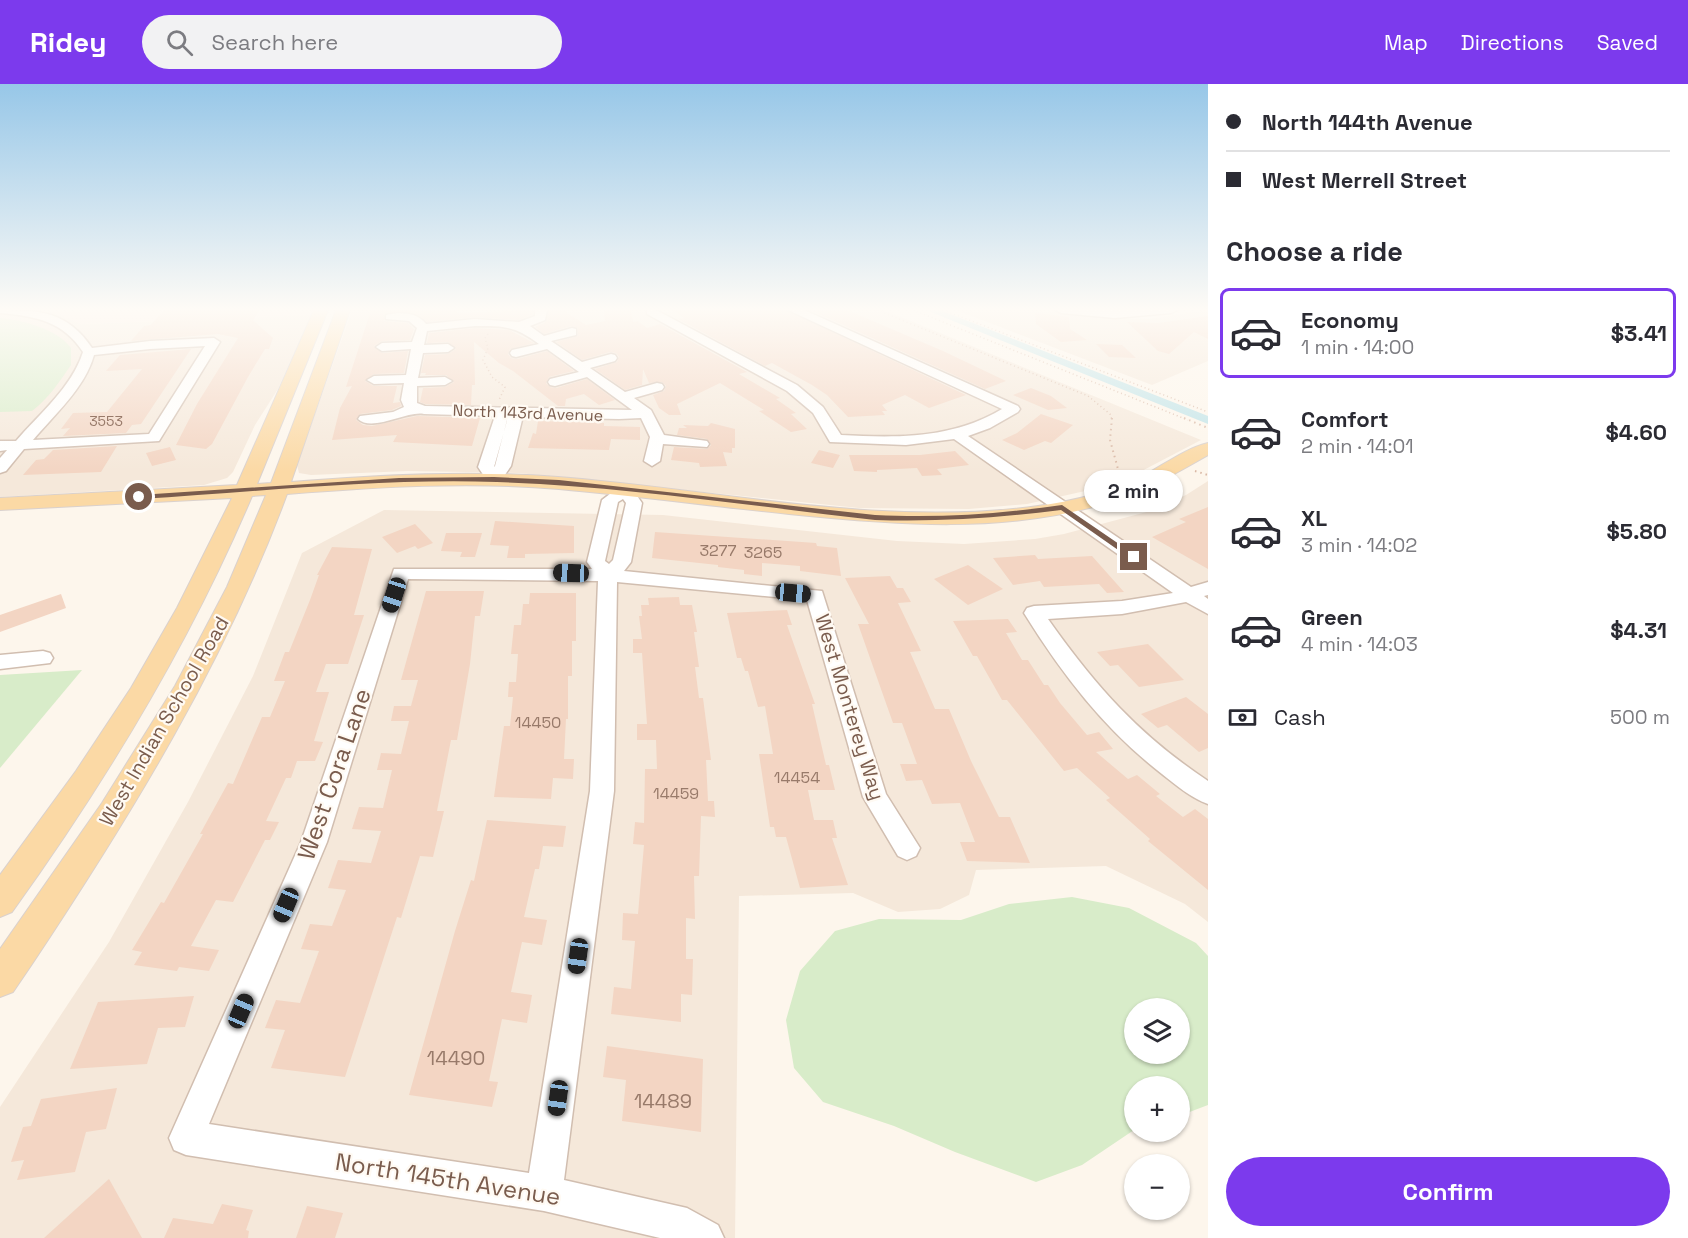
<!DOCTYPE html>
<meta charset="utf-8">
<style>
:root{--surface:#fff;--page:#f2f2f3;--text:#2b2b33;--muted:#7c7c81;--line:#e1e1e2;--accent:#7c3aed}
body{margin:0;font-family:"Space Grotesk",sans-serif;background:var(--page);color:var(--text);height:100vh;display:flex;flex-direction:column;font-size:22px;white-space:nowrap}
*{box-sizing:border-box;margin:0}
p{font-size:20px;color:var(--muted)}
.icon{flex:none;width:33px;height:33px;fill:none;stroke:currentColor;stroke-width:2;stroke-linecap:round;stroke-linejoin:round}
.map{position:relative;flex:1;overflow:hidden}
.details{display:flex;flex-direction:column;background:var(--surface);width:480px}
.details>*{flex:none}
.top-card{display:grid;align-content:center;height:132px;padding:0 18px;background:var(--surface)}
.controls{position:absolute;left:1124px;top:914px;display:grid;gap:12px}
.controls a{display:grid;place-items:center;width:66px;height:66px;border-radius:50%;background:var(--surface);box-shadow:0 2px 4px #0004;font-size:30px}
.end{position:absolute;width:27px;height:27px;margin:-14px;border:8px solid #7a5c4d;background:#fff;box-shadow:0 0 0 3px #fff}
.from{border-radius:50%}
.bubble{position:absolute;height:42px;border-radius:21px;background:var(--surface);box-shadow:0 2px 4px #0004;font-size:20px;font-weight:600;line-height:42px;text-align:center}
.car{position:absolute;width:18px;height:36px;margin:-18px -9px;border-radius:8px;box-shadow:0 0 4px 2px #0007;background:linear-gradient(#222 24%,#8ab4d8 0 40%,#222 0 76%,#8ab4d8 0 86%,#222 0)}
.top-card b{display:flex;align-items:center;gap:21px;height:57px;font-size:22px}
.top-card b+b{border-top:2px solid var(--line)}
.top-card i{width:15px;height:15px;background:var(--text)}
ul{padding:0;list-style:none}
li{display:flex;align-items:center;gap:18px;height:90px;margin:0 12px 9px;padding:0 6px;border:3px solid transparent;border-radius:9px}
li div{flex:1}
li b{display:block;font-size:22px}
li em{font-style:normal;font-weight:600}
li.current{border-color:var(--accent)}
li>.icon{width:54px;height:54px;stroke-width:1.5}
h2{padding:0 18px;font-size:27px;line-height:72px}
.pay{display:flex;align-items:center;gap:15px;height:66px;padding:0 18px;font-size:22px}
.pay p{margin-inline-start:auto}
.cta{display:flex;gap:12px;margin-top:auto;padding:12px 18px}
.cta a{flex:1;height:69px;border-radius:36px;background:var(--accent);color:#fff;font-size:24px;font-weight:600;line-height:69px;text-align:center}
header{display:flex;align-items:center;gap:36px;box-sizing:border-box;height:84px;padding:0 30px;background:var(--accent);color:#fff}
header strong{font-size:28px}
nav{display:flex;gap:33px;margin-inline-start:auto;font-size:21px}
.search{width:420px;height:54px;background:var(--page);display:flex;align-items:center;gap:15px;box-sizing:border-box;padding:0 21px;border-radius:33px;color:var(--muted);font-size:22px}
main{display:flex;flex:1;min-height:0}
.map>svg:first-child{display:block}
.residential{fill:#f5e8da}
.commercial{fill:#fde8e0}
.green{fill:#d8ecc9;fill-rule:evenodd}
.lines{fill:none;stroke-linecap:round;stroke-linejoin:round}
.canal{fill:#bfe3e8;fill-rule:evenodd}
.building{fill:#f3d5c3}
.minor-casing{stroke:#d1beb0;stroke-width:3}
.major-casing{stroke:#dad1cd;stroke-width:2}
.path-far1{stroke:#d9b8a5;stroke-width:1.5;stroke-dasharray:1 3;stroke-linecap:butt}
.path{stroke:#d9b8a5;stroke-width:2;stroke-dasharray:1.5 4;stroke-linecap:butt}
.minor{fill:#fff;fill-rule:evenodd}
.major{fill:#fbd9a5;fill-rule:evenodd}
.route{fill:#7a5c4d}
.labels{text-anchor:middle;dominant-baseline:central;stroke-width:4.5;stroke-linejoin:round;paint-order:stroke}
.far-number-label{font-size:14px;fill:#987a6a}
.far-street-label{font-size:16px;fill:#7a5c4d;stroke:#fffaf3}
.number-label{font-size:16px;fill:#987a6a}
.street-label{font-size:20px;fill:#7a5c4d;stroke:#fffaf3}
.near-number-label{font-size:20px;fill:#987a6a}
.near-street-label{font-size:24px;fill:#7a5c4d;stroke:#fffaf3}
</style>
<header>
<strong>Ridey</strong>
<div class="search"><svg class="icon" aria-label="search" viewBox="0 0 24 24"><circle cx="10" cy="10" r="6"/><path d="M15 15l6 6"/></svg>Search here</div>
<nav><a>Map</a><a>Directions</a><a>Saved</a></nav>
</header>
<main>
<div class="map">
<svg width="1208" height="1154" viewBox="0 0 1208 1154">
<rect width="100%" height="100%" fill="#fdf6ec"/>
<g class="residential">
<path d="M0,226H48L82,240L311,231L278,305L255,341L233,388L227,394L204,401L0,413Z"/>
<path d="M352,226H884L1201,356L1136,390L1103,403L1027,420L969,425L859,424L519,389L408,387L311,391L299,389L297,381Z"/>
<path d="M956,226H1047L1111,234L1149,235L1208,226V277L1152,301Z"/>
<path d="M1208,397V838L1185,820L1106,782L976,786L969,811L940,825L898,828L853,809L739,812L735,1154H0V1023L109,858L188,718L253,592L302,469L384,426L663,431L897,457L964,460L1035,455L1064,450L1154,426L1186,411Z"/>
</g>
<path class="commercial" d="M313,226L311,231L82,240L47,227Z"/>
<g class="green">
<path d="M0,234C23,236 57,245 71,264V281C59,298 50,313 32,327L0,328Z"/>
<path d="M82,586L0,684V591Z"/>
<path d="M1072,813L1129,824L1196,859L1208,872V1021L1179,1032V1002H1134V1046L1082,1081L1036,1098L955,1068L894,1042L823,1018L794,984L786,936L800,887L835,847L879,835L961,836L1009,820ZM1134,924H1179V969H1134Z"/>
</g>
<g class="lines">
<path class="canal" d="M926,226H940L1208,332V340Z"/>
</g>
<g class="building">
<path d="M164,226H260L253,236L273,254L269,265H265L248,293L212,360L206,365L176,361L197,320L238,254L218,250L131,257L144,242L151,241Z"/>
<path d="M371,226H457V229L533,226V230L519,236L475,233L427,238L419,231L408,228L384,230V237L408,239L414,245L410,256L382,257L374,262L382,269L408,267L404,289L374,290L365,297L374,302H397L393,319L400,318L401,322L392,326L360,330L356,336L363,341L372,342L417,332L480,334L472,362L393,358L397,351L332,356L340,324L352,302L346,303Z"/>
<path d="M549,226H567V229L586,241L605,237L604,226H631L633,238L638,237L647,244L660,240L747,288L739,290L780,314L776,315L796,329L791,330L807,345L791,348L759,327L764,326L720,299L677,320L681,331H669L659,324L653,311L664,307L666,302L662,298L649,299L643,285L642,301L625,306L595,285L617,278L619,273L616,269L610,268L582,276L556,258L578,252V244L571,242L544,250L535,243L546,238Z"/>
<path d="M672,226H786L966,311L929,324L905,311L882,321L887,327H882L885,331L848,333L827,311L812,301L772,279L765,282L678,235L684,234Z"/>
<path d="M810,226H847L943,267L1006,297L985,305Z"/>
<path d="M1035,229L1069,233L1070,245L1087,256L1061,258L1036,240Z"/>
<path d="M1208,232V255L1194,248L1169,270L1158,267L1127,238L1158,239Z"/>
<path d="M475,244L509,246L534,259L510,265L508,270L511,274L517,275L547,267L574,287L549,293L546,299L550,303L556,304L587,295L615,316L599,321L584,310L566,315L565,322H558L513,287L499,279L474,258L475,301H472L471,321L425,320L420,318L423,304L445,303L454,298L446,291H425L426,289H421L425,271L448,270L456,265L448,258L427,259L429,249Z"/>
<path d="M1096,260L1122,261L1136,274L1109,273Z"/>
<path d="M191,265L141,340L132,341L126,349L63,352L70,344L61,345L73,329L107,328L142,285L106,287L120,271Z"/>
<path d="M1031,304L1051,312L1067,324L1048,326L1013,311Z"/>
<path d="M1041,330L1073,341L1051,359L1045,357L1024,366L1002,356L1017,349Z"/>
<path d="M538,337L604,339V342L640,343V356L611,355L609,366L528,364L533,349L536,350Z"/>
<path d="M711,339L735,345V364H732V369L723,368L727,382L700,383L699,379L671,376L674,363L707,365L711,361L707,355L677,351L679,344H687L683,341L708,342Z"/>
<path d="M117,362L101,388L23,391L36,376L44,375L53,366Z"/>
<path d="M170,363L176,376L152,382L146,369Z"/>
<path d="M819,366L840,371L833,384L811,379Z"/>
<path d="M955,367L969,381L937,385L942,391L922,392L917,384L877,386V388L854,387L849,371H920Z"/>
<path d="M1208,423V485L1152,453L1186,438L1179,435Z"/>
<path d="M495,437L574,442V469L525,470V474H507L509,462L490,461Z"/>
<path d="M415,440L433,459L418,465L415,462L397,469L382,453Z"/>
<path d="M655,448L816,459L817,462L837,464L841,492L800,487V482L762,479V492L744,490V486L718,483V481L652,474Z"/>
<path d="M446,449H482L475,473H460L462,468L441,467Z"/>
<path d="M332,463L372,465L354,531H364L348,580H326L316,608H329L314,657L323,658L315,677H297L291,694H286L266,737L279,738L270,756H265L233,818L216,816L191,862L219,866L209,887L179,883L177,887L134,881L142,868L132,866L161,818L164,819L203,750H200L228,699L233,700L262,633H270L285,597H274L285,568H289L310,516L319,491H317Z"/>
<path d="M1035,471L1038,475L1092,472L1124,508L1107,509L1099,500L1044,503L1040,497L1013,501L993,474Z"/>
<path d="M968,481L1003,505L968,521L934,495Z"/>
<path d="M890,492L897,504H903L911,518L898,519L921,567L910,568L935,625H949L971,677L999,733H1010L1030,779L967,777L960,758H975L960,719L932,720L922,696L906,697L900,680H917L902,639H893L858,540H869L845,494Z"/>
<path d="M426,507H484L480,532H475L470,580L457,656H451L437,727H444L433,773L420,772L401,834L397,833L345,993L271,984L285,946L265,944L276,916L300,919L319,867L301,865L310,840L332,842L346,806L328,804L338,776L371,779L381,747L352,745L359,723L383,724L392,686H377L381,669L401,670L409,637H391L394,622H411L418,596H401Z"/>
<path d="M530,509H576V557H572V592H568V635H566L564,675H574L573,695L553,694L551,715L494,713L504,642H510L513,613H508L509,598H516L518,570H511L514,541H521L523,520H529Z"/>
<path d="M61,510L66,524L0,548V531Z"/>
<path d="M679,513L680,521H692L697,548H694L699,583H695L699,614H703L711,676H706L708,717H714L715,733L701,732L699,792H694L695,835L686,834V875H693L692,911L681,910V938L611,930L614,903L631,905L635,857L622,856L623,829L638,830L644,761L633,760L635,738L644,739L645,685H657L656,656H637V640H647L642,569H633V555H642L639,532H642L641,521H649L648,514Z"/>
<path d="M787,526L792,541H787L815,620H812L826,681H829L835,706H808L814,736H833L837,754H832L848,801L800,804L786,753H776L774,743H770L759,670H773L765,622L758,623L748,587H745L741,574H737L727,529Z"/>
<path d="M1008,535L1017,548L1006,549L1022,576H1028L1044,601H1048L1060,619L1087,651L1099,648L1113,665L1096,668L1128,695L1137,691L1160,710L1156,712L1183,733L1195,725L1208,735V806L1148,757L1150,755L1106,716L1110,714L1077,684L1064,687L1007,616H1002L977,572H973L953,537Z"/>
<path d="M1148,560L1184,596L1139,603L1118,581L1110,582L1097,568Z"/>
<path d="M1186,613L1208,630V664L1199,668L1167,641L1158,644L1141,630Z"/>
<path d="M487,736L566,742L563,763L543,762L539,785H535L524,833L547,836L542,861L522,858L511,908L532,911L527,939L502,935L489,997L498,998L492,1023L409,1011L455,847L471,796L474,797Z"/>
<path d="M194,912L185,943L158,944L147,980L70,985L98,918Z"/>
<path d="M607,962L703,975L701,1048L622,1037L626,996L603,993Z"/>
<path d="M117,1004L106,1045L86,1048L75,1088L17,1096L24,1076L11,1078L23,1043L31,1042L41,1015Z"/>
<path d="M109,1095L142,1154H44Z"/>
<path d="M222,1120L253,1126L246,1146L249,1147L248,1154H164L173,1134L213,1140Z"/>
<path d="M307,1122L343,1129L335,1154H296Z"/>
</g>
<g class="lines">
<g class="minor-casing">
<g id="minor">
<path d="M0,226C41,226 68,228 92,264L150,257L214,254L220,258L159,357L24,365L6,387L0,389V374L7,366L0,367V357H16C39,330 72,303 83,268C63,237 35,232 0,229ZM205,262L149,350L33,356C54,331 85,304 94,271L150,265Z"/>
<path d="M535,226H547L545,236L530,242L544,252L572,244L576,245V251L551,257L582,278L611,270L615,271L617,274L615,277L590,284L625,308L657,299L662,300L664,303L662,306L634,314L651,326L664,351L707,357L709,360L707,363L663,360L660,377L652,382L644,377L650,353L641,334L619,335L520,333L522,336L511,382L500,398H488L478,383L495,332L424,330C408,326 372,349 358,335L360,332L393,328L404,323L401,316L404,299L374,300L367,296L374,292L406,291L411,265L382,267L376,263L382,259L412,258L417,244L409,237L386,235V231C400,228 417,228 426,240L475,235L519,238L535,232ZM475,242C505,242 515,242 539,260L512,266L510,269L512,272L516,273L547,265L579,288L550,295L548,298L550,301L555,302L587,293L632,326L425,322L417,319V302L445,301L452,297L445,293L418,294L423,269L448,268L454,264L448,260L424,261L427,247ZM507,336L495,382L494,383L507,337Z"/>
<path d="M647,226H656L797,301L823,323L841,351C897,354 952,355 1002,325L788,226H804L1018,322L1020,325L1018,328L990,344L968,352L1191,503L1208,498V511L1204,512L1208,515V530L1186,518L1122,530L1048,535C1096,603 1139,651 1208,697V720C1191,714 1176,701 1162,690C1104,645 1062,590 1024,529L1027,524L1034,522L1122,517L1173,509L954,355L906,361L830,358L813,329L787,307L647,230Z"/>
<path d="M1055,226H1177L1171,229L1115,234L1061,229Z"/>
<path d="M625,401L631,403L642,419L631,478L624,487L822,507L886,710L920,764L916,772L907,776L898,772L863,713L807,516L617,498L614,707L564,1096L687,1124L718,1141L724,1154H660L544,1127L186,1071L174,1066L169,1054L301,758L394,485H592L587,478L602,416L619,403ZM623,415L626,419L613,476L609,480L605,477L618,418ZM408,495L598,497L590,707L529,1089L209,1040L327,758Z"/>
<path d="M43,567L50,569L53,574L50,579L0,585V571Z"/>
</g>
</g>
<g class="major-casing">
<path id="major" d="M314,226H328L257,400L271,399L336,226H350L291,398C380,391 469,386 558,393C715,405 881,444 1038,422C1072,417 1107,409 1137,395C1160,384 1183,365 1208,359V371C1176,389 1146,407 1111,418C1006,450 896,441 789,430C712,422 636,412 559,405C468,397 378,403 287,410C225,578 131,731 32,880L13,908L0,913V865L102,719L175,602L227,503L266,411L252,412C189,561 106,697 12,828L0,833V791L76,687L131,604L177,524L232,414L0,426V414L237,401Z"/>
</g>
<g class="path-far1">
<path d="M877,226L1088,312L1110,330L1112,336"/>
<path d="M913,226L1188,336"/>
<path d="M943,226L1208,328"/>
<path d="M488,250L485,254L488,264L483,276L492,293L505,303L499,316"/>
</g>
<g class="path">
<path d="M1112,334L1110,356L1118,385L1122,389"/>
<path d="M1184,334L1208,344"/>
<path d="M1195,387L1208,391"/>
</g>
<use href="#minor" class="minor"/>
<use href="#major" class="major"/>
</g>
<linearGradient id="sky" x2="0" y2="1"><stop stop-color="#97c7e8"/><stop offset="0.58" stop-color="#fefbf6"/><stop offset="1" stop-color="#fefbf6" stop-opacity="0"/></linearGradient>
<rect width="1208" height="388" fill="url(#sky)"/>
<path class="route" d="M494,393L559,396L875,431C941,434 997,430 1062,421L1138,473L1131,475L1061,426C997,434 940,438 875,436C750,422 623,402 497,398C378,394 258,408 139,415L135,413L139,411L399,394Z"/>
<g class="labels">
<g class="far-number-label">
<text x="106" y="337">3553</text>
</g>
<g class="far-street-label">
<text transform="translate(528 329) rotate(2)">North 143rd Avenue</text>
</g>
<g class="number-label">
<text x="718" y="466">3277</text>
<text x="763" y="468">3265</text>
<text x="538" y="638">14450</text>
<text x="797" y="693">14454</text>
<text x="676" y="709">14459</text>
</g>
<g class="street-label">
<text transform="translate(850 623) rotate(73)">West Monterey Way</text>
<text transform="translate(164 637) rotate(-60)">West Indian School Road</text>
</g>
<g class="near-number-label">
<text x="456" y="974">14490</text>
<text x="663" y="1017">14489</text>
</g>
<g class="near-street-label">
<text transform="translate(334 690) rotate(-71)">West Cora Lane</text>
<text transform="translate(448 1095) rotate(9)">North 145th Avenue</text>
</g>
</g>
</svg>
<div class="controls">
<a><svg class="icon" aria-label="layers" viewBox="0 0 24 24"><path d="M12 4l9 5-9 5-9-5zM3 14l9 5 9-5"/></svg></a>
<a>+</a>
<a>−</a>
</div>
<i class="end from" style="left:139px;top:413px"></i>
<i class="end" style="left:1134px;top:473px"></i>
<div class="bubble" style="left:1084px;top:386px;width:99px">2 min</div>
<i class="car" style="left:571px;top:489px;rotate:272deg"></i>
<i class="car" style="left:793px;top:509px;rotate:95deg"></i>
<i class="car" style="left:394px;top:511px;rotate:198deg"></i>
<i class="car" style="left:286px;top:821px;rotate:203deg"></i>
<i class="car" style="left:578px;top:872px;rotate:188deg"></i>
<i class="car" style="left:241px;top:927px;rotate:23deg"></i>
<i class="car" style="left:558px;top:1014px;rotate:188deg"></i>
</div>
<section class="details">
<div class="top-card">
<b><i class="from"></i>North 144th Avenue</b>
<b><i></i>West Merrell Street</b>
</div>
<h2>Choose a ride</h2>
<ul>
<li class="current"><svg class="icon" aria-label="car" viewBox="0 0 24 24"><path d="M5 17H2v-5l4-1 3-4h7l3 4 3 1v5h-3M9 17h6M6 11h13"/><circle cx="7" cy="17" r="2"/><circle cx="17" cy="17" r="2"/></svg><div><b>Economy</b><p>1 min · 14:00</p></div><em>$3.41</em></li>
<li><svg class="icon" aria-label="car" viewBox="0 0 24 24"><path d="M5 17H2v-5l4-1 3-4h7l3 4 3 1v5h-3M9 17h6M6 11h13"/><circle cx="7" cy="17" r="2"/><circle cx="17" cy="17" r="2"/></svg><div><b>Comfort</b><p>2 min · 14:01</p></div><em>$4.60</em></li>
<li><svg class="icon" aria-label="car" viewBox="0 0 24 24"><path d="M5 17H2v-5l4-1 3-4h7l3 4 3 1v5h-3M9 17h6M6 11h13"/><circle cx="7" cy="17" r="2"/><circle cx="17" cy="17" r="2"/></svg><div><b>XL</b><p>3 min · 14:02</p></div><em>$5.80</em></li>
<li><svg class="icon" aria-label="car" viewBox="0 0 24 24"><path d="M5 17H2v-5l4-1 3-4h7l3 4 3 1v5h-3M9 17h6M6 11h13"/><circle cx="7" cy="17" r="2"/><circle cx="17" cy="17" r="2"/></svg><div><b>Green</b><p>4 min · 14:03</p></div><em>$4.31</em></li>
</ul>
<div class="pay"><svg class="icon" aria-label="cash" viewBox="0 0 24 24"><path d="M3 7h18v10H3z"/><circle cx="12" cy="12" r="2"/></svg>Cash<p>500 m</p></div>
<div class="cta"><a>Confirm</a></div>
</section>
</main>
